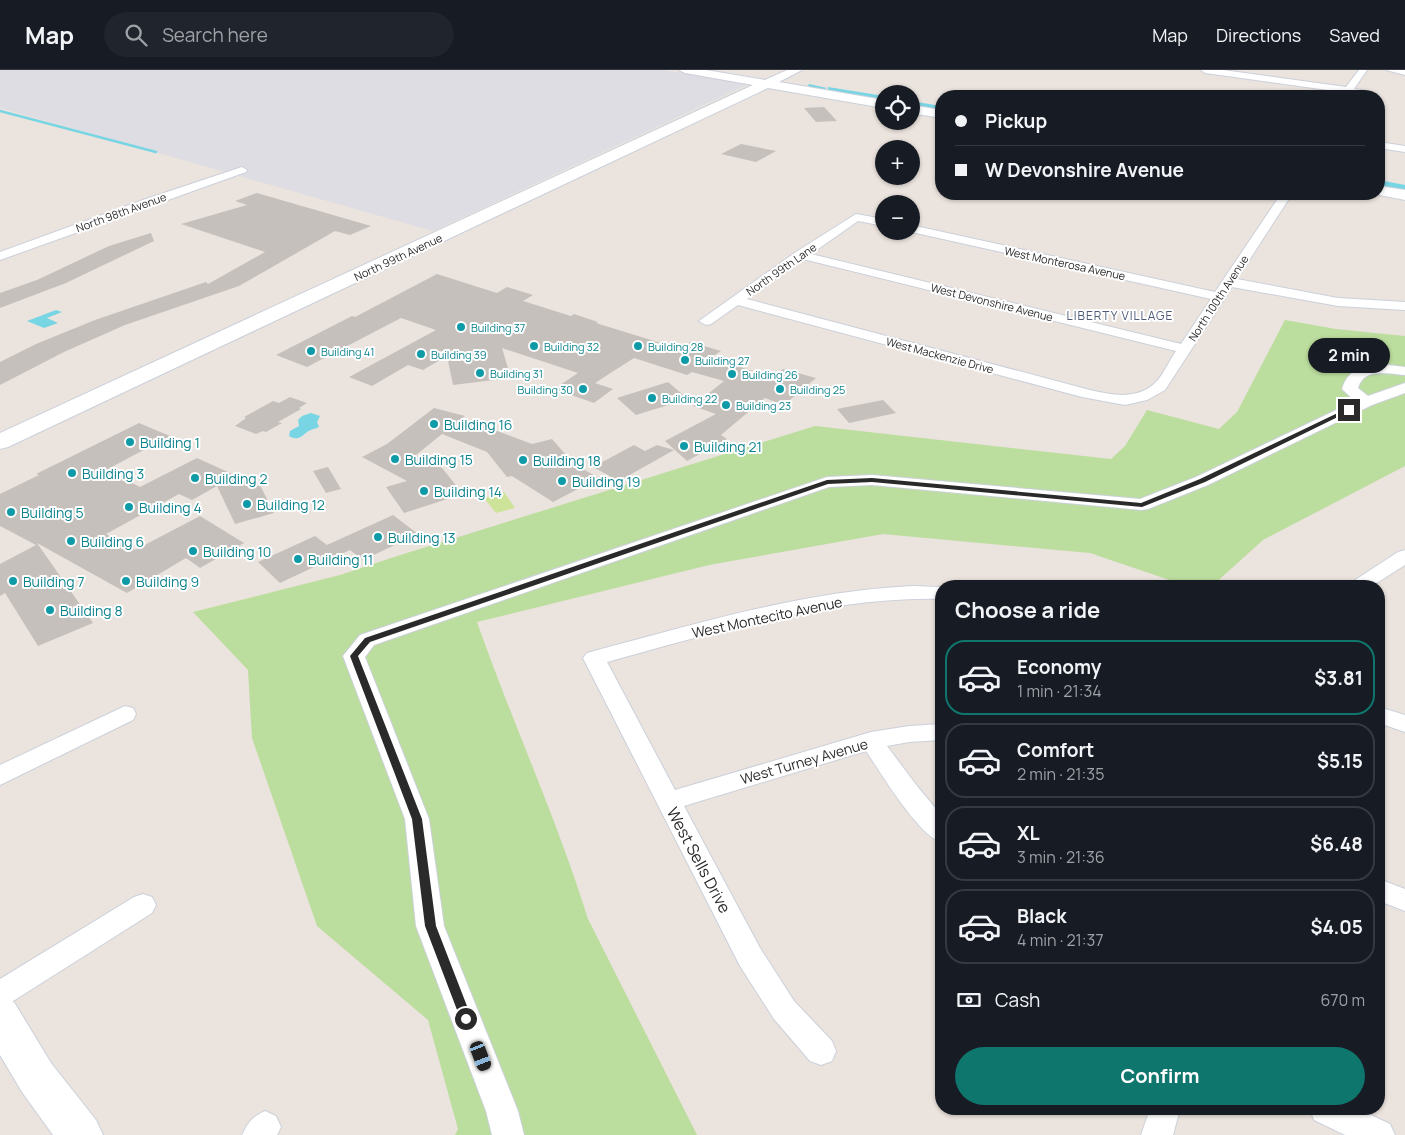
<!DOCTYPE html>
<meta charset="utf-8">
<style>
:root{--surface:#171b24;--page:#20242c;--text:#f1f3f6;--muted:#9ea1a6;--line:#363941;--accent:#0f766e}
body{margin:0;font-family:Manrope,sans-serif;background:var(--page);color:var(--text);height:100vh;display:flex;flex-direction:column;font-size:19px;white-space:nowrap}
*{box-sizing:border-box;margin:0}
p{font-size:16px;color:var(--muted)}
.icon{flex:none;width:28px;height:28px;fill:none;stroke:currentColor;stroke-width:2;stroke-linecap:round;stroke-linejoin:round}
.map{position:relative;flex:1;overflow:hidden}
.drawer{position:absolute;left:935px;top:510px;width:450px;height:535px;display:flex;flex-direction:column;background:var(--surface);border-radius:20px;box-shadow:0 1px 4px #0004}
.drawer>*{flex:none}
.top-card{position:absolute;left:935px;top:20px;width:450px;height:110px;border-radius:20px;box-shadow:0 1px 4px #0004;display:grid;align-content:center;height:110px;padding:0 20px;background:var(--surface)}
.buttons{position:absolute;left:875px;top:15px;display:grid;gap:10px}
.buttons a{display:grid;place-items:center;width:45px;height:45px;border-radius:50%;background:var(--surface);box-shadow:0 1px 4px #0004;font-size:25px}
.end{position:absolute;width:22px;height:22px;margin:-11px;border:6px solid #2a2a2a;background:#fff;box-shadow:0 0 0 2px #fff}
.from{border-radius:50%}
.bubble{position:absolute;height:35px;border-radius:18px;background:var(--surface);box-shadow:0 1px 4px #0004;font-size:16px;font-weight:700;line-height:35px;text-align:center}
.car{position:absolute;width:15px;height:30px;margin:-15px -8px;border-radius:6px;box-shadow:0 0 4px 1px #0007;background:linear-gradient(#222 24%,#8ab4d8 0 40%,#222 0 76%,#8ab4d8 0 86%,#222 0)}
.top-card b{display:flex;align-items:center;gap:18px;height:48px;font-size:19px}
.top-card b+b{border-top:1px solid var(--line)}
.top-card i{width:12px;height:12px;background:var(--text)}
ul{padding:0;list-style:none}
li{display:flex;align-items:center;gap:15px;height:75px;margin:0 10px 8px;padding:0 10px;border:2px solid var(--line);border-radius:20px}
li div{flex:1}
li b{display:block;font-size:19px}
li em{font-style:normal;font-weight:700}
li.active{border-color:var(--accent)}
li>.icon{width:45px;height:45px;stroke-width:1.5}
h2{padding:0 20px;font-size:22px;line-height:60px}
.pay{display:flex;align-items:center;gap:12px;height:55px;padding:0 20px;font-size:19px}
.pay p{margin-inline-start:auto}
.primary-button{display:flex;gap:10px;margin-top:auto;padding:10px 20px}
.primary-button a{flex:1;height:58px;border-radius:30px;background:var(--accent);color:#fff;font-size:20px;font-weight:700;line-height:58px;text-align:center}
header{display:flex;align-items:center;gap:30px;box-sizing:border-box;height:70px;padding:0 25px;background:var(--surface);border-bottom:1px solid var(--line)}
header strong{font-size:24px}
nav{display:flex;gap:28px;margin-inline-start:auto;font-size:18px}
.search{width:350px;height:45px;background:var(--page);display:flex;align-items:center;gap:12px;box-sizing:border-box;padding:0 18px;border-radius:28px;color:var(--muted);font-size:19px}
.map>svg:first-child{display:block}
.industrial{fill:#dedde3}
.green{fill:#bbdd9d}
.pitch{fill:#cde39a}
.water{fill:#78d5e4}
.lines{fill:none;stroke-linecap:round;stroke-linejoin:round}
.stream{stroke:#78d5e4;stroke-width:2.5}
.canal{fill:#78d5e4;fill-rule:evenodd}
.building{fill:#c6c0bc}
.street-casing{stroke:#cbd0da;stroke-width:2}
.secondary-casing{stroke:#cbd0da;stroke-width:2}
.street{fill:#fff;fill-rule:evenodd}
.secondary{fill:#fff;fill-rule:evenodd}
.route{fill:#2a2a2a}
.culture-dot{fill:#0f9aa8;stroke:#fff;stroke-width:2}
.labels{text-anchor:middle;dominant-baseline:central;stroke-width:4;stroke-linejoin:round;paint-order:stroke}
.far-street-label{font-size:11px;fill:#2a2a2a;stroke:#fff}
.far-culture-label{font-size:11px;fill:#0d838f;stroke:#fff;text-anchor:start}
.far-neighbourhood-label{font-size:12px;letter-spacing:1px;fill:#4e5a76;stroke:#fff}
.culture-label{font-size:14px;fill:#0d838f;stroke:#fff;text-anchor:start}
.street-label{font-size:14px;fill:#2a2a2a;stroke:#fff}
.near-street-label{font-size:16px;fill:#2a2a2a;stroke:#fff}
</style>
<header>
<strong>Map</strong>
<div class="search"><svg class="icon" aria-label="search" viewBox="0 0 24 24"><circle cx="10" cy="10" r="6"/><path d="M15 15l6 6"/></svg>Search here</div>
<nav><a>Map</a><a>Directions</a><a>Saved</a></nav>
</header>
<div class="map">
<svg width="1405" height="1065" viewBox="0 0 1405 1065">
<rect width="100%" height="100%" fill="#ebe3dd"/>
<path class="industrial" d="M0,0H664L749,14L433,161L0,38Z"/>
<path class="green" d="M1285,250L1336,259L1405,266V396L1263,470L1212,516H1187L1090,483L883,464L709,495L477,552C512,652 557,749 588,849L697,1065H455L458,1059L428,950L317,856L252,668L248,600L193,542L340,505L394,487L815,356L1111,389L1125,376L1147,340L1219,359L1237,342Z"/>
<path class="pitch" d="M504,422L515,438L496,443L484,428Z"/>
<g class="water">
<path d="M56,240L62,242L47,248L58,253L44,258L27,251Z"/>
<path d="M311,343L320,346L317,352L319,357C315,359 311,359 307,362C301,367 297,371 289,366L290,361L299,356L298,350L302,346Z"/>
</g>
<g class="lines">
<path class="stream" d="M0,41L156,82"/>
<g class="canal">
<path d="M809,14L827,18L823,20L808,16Z"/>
<path d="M828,17L884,26V30L831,21H828Z"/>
<path d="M911,31L941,36V40L911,35Z"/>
<path d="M1379,110L1405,115V121L1379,116Z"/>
</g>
</g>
<g class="building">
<path d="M824,37L837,51L816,52L804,38Z"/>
<path d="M741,74L776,81L756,92L721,84Z"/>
<path d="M257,123L371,156L350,165L335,161L239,216L125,255L64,282L0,315V292L36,274L95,250L206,212L208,214L265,182L181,154L247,135L235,131Z"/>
<path d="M151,163L154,171L66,213L0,238V223L37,210L109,176Z"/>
<path d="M437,204L497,223L507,217L533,225L523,231L571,246L574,244L598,252L596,253L680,279L690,272L721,281L710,288L773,307L783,299L816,308L784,335L765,328L721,365L727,369L687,391L665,371L716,344L693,336L724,311L692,302L687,305L634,288L595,313L613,319L594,333L554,319L578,303L502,278L511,308L453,315L447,286L423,300L408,295L372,316L349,307L436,260L401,248L307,297L276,285L352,246L355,247Z"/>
<path d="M668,312L688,329L636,345L617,328Z"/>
<path d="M290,327L307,333L299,338L301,339L278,352L282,353L266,362L263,361L256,364L235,356L246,348L244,347L273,331L279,333Z"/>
<path d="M883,330L896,343L849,353L837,339Z"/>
<path d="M434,338L465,346L462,348L532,374L552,369L574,394L599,408L553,432L512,406L507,407L487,382L442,364L416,385L442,398L463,424L404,443L386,417L407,411L362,387L387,374Z"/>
<path d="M139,353L170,366L106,400L140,417L197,388L261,417L274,443L235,454L217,416L192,430L179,424L106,464L135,480L200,446L244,473L200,498L186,488L127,523L37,473L93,553L38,576L5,523L0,526V494L36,475L0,456V424L39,405L36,404Z"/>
<path d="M634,375L645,381L657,375L674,380L619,411L593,397Z"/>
<path d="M328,397L341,419L326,423L313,401Z"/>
<path d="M393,445L418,464L363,490L350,480L280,513L258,492L315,466L327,475Z"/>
</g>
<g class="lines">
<g class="street-casing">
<g id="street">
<path d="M1201,0H1223L1346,17L1359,0H1367L1354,19L1362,20V24L1350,23L1348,26H1340L1342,22L1205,3Z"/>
<path d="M1386,0H1405V5Z"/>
<path d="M1379,72L1405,76V82L1379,78Z"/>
<path d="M242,97L247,100L246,102L0,190V182L143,130Z"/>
<path d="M1281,124H1292L1237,209L1338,228L1405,232V240L1338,236L1232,217L1165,320L1147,330L1125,335L1082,327L738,235L711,254L706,255L699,251L796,182L856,144L884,149V156L858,151L811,184L1181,274L1211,229L907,161H911V155L1215,222ZM803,189L1176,281C1169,291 1163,306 1154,314C1136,330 1111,325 1090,320L747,229Z"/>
<path d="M1380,294L1405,297V305C1388,304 1364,297 1358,318L1368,326L1405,313V323L1372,335L1208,415L1148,439L1142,440L872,415L829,417L374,575L365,587L429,749L444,856L518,1041L524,1065H492L486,1041L416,856L405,749L343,586L360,565L827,407L872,405L1140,429L1196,407L1355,331L1342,319C1348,300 1361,295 1380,294Z"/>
<path d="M1405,480V495L1372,516H1349L1352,512L1398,482Z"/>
<path d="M913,516L941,517V529C832,526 712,563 607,592L675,720L871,662L909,656L941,654V670L909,672L887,676L917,716L941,745V772C918,765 881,703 866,681L684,736L760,878L794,931L832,971L836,981L832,991L821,995L810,991L774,949L740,896L583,588L587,583L594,581C698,553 805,521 913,516Z"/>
<path d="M125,636L133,638L136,644L133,650L0,715V695Z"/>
<path d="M1379,637L1405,645V662L1379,653Z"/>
<path d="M1379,809L1405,819V841L1379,831Z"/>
<path d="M143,824L152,827L156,835L152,843L10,933L0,937V909L134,827Z"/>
<path d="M1150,1039H1180L1173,1065H1141Z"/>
<path d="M1310,1039H1358L1390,1054L1395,1065H1345L1314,1050Z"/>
<path d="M265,1041L276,1046L281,1057L277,1065H242C248,1052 252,1047 265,1041Z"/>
</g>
</g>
<g class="secondary-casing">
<g id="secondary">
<path d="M679,0H706L765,10L787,0H802L779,12L884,30V38L768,18L8,377L0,379V363L753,15L685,3Z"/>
<path d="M911,35L941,40V48L911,43Z"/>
<path d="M1379,116L1405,120V130L1374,124H1379Z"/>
<path d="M0,927L14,932L51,993L96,1050L103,1065H53L22,1022L0,985Z"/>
</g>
</g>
<use href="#street" class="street"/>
<use href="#secondary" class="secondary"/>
</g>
<path class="route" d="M1346,339L1352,340L1205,412L1142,437L872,412L828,414L370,572L358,586L422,749L436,856L472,949L471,953L466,954L462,953L425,856L412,749L350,586L365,568L827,410L872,408L1141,433L1200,409Z"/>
<g class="culture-dot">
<circle cx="461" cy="257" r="5"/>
<circle cx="534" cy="276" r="5"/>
<circle cx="638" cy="276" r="5"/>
<circle cx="311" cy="281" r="5"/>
<circle cx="421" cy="284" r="5"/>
<circle cx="685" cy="290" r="5"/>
<circle cx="480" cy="303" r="5"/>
<circle cx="732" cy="304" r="5"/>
<circle cx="583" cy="319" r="5"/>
<circle cx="780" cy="319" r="5"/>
<circle cx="652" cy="328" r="5"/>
<circle cx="726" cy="335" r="5"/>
<circle cx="434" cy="354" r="5"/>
<circle cx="130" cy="372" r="5"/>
<circle cx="684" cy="376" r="5"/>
<circle cx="395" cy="389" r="5"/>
<circle cx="523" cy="390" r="5"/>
<circle cx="72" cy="403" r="5"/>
<circle cx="195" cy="408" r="5"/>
<circle cx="562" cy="411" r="5"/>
<circle cx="424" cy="421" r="5"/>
<circle cx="247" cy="434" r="5"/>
<circle cx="129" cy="437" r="5"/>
<circle cx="11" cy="442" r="5"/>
<circle cx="378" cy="467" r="5"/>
<circle cx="71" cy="471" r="5"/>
<circle cx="193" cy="481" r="5"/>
<circle cx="298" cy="489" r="5"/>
<circle cx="13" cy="511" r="5"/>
<circle cx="126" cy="511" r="5"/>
<circle cx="50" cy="540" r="5"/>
</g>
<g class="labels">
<g class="far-street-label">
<text transform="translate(121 142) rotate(-20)">North 98th Avenue</text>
<text transform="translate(398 187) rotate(-25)">North 99th Avenue</text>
<text transform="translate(1065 193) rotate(12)">West Monterosa Avenue</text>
<text transform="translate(781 199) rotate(-35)">North 99th Lane</text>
<text transform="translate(1218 228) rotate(-57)">North 100th Avenue</text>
<text transform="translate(992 232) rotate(14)">West Devonshire Avenue</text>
<text transform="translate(940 285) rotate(15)">West Mackenzie Drive</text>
</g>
<g class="far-culture-label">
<text x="471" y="257">Building 37</text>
<text x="544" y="276">Building 32</text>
<text x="648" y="276">Building 28</text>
<text x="321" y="281">Building 41</text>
<text x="431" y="284">Building 39</text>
<text x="695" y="290">Building 27</text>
<text x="490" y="303">Building 31</text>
<text x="742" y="304">Building 26</text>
<text x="573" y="319" text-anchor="end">Building 30</text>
<text x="790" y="319">Building 25</text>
<text x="662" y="328">Building 22</text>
<text x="736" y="335">Building 23</text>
</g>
<g class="far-neighbourhood-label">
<text x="1120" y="245">LIBERTY VILLAGE</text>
</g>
<g class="culture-label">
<text x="444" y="354">Building 16</text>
<text x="140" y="372">Building 1</text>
<text x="694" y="376">Building 21</text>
<text x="405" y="389">Building 15</text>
<text x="533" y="390">Building 18</text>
<text x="82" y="403">Building 3</text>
<text x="205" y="408">Building 2</text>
<text x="572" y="411">Building 19</text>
<text x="434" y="421">Building 14</text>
<text x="257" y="434">Building 12</text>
<text x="139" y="437">Building 4</text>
<text x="21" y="442">Building 5</text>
<text x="388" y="467">Building 13</text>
<text x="81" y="471">Building 6</text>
<text x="203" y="481">Building 10</text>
<text x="308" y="489">Building 11</text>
<text x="23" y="511">Building 7</text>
<text x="136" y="511">Building 9</text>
<text x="60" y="540">Building 8</text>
</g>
<g class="street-label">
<text transform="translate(767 547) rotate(-12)">West Montecito Avenue</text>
<text transform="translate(804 691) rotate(-16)">West Turney Avenue</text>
</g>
<g class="near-street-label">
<text transform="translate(699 790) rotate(62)">West Sells Drive</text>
</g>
</g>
</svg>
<div class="buttons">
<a><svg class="icon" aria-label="locate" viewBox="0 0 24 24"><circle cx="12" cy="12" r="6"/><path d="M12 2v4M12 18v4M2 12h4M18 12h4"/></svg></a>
<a>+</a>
<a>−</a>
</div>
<i class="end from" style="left:466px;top:949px"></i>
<i class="end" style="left:1349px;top:340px"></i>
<div class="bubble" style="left:1308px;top:268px;width:82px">2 min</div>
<i class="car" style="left:481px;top:986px;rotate:159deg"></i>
<div class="top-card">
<b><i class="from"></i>Pickup</b>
<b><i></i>W Devonshire Avenue</b>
</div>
<section class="drawer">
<h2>Choose a ride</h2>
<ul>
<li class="active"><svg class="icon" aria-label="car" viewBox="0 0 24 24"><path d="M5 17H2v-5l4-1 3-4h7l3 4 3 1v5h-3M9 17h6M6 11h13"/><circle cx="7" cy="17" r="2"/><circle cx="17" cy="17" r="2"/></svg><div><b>Economy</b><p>1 min · 21:34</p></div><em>$3.81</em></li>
<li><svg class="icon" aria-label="car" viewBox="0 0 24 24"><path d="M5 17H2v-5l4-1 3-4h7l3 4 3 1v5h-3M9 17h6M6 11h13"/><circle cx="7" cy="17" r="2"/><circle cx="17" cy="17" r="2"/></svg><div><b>Comfort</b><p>2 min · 21:35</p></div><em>$5.15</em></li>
<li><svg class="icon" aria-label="car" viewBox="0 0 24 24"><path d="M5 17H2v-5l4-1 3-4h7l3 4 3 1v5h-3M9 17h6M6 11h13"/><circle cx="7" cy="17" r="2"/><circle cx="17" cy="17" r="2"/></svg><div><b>XL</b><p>3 min · 21:36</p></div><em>$6.48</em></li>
<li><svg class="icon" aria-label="car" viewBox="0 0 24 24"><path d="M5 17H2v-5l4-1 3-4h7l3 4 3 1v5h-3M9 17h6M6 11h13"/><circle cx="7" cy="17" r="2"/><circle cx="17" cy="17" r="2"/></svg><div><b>Black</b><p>4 min · 21:37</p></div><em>$4.05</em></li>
</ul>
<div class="pay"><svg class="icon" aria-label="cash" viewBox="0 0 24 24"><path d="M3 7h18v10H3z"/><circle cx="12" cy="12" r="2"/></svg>Cash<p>670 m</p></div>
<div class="primary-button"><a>Confirm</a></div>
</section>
</div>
